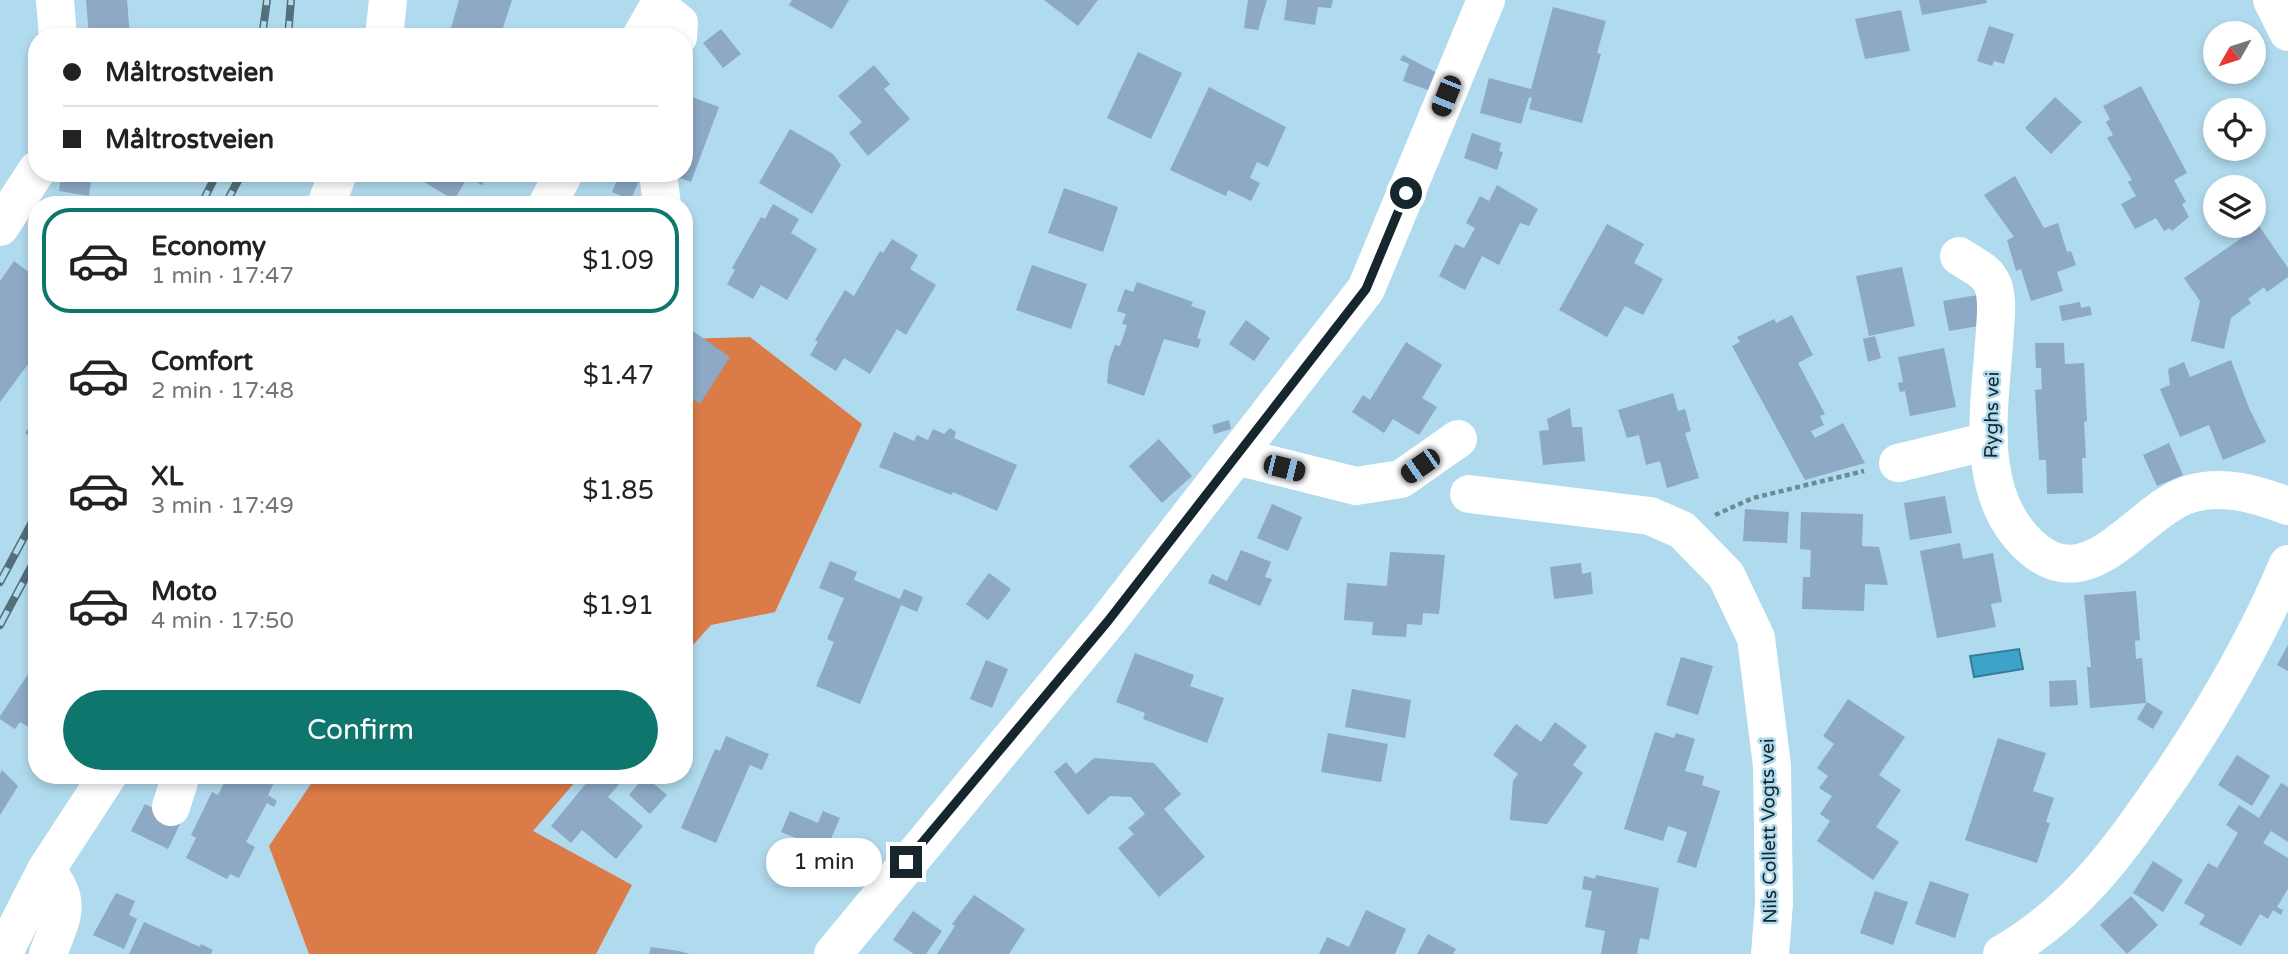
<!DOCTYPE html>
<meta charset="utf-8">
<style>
:root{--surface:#fff;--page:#f6f6f6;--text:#222;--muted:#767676;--line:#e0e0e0;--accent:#0f766e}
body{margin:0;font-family:"Varela Round",sans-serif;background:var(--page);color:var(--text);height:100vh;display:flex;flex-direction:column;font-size:26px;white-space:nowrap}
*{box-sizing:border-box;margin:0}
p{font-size:23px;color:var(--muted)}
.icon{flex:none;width:38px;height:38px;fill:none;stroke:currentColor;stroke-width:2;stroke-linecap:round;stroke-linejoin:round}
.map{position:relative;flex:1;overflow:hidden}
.sheet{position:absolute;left:28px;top:196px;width:665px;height:588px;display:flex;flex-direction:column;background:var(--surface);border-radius:28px;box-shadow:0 4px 10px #0003}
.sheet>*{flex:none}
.hud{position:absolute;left:28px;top:28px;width:665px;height:154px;border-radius:28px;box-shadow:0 4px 10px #0003;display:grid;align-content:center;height:154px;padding:0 35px;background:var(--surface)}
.needle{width:46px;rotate:231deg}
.fabs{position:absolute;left:2203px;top:21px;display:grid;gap:14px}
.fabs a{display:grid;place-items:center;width:63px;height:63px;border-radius:50%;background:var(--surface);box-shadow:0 4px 10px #0003;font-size:35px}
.end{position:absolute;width:32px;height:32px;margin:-16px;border:9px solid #16262d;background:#fff;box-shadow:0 0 0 4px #fff}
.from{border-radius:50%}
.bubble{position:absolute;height:49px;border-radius:24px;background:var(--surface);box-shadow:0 4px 10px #0003;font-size:23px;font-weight:600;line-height:49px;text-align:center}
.car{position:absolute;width:21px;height:42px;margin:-21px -10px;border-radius:9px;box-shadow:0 0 5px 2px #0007;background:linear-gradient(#222 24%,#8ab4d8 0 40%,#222 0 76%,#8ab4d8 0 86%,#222 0)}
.hud b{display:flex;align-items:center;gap:24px;height:66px;font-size:26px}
.hud b+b{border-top:2px solid var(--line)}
.hud i{width:18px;height:18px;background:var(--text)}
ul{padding:12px 0 0;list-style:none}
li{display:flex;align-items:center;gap:21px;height:105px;margin:0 14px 10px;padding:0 21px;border:4px solid transparent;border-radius:28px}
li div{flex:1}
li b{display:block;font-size:26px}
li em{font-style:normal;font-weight:600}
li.current{border-color:var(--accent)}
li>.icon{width:63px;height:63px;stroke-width:1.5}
.action{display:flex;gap:14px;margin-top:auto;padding:14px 35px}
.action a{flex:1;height:80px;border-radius:42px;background:var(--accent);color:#fff;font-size:28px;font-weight:600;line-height:80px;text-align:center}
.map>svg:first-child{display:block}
.forest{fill:#da7b48}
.water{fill:#3ea3ca;stroke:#327e9b;stroke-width:2}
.building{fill:#8da9c5}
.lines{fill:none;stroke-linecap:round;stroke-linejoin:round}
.path{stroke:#6c8b99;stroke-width:4.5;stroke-dasharray:5 3.5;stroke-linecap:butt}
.minor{stroke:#fff;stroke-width:38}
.rail-casing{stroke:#546e7a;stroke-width:8}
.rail{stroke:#b0daed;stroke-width:5;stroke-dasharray:16;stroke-linecap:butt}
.route{stroke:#16262d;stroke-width:9}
.labels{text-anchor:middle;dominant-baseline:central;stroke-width:5;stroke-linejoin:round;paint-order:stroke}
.street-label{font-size:19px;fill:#16262d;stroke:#b0daed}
</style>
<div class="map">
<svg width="2288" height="954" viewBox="0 0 2288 954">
<rect width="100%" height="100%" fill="#b0daed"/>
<g class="forest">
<path d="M750,337L862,424L775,612L711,625L684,655V339Z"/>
<path d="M317,775H581L533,831L632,885L596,954H309L269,846Z"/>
</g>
<path class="water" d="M2019,649L2023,669L1974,677L1970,656Z"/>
<g class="building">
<path d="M86,0H127L130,37H89Z"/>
<path d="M459,0H512L500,37L449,35Z"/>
<path d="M792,0H849L832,29L789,5Z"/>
<path d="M1044,0H1098L1078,26Z"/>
<path d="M1248,0H1267L1258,30L1244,28Z"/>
<path d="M1287,0H1333L1331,8L1318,7L1315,25L1284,20Z"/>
<path d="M1919,0H1986L1987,3L1922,15Z"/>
<path d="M1553,7L1606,21L1597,53L1601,54L1582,123L1529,109L1532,98L1529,97L1521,124L1480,113L1489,78L1531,89Z"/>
<path d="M1901,10L1910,51L1865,59L1855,19Z"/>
<path d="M1989,26L2014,34L2004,64L1994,61L1992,66L1977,61Z"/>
<path d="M721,29L741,54L723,68L703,43Z"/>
<path d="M1138,52L1182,73L1151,139L1107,118Z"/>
<path d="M1403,55L1439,74L1433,92L1403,81L1409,64L1400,60Z"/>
<path d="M874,65L890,84L884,89L910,119L868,156L849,133L862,122L838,96Z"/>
<path d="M2141,86L2187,173L2174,180L2186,202L2182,204L2189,217L2172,231L2170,228L2164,231L2156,218L2135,229L2121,204L2136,196L2128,182L2132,180L2107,138L2113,135L2106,122L2110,119L2103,106Z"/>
<path d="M1209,87L1286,127L1268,167L1257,162L1250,178L1260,183L1251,201L1228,190L1226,196L1170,170Z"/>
<path d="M684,94L719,107L691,182L669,174L684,173Z"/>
<path d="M2055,97L2082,122L2051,154L2025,128Z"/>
<path d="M790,129L833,154L841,165L812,214L759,183Z"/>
<path d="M1472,133L1501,143L1499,151L1503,152L1497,170L1464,158Z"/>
<path d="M62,173H92L89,196L59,191Z"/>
<path d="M423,173H489L482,185L468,177L454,200L419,179Z"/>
<path d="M620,173H642L631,200L612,192Z"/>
<path d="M2015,176L2044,228L2058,223L2067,252L2071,251L2076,265L2057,272L2063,291L2031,301L2021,269L2016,271L2007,240L2014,237L1984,195Z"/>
<path d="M1497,185L1538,209L1529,226L1520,223L1499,265L1482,256L1465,290L1439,276L1455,244L1464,248L1475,228L1466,223L1480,196L1489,201Z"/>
<path d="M1064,188L1118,207L1103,252L1048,233Z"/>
<path d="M773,204L799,219L791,233L817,249L787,300L761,285L753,299L727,284L735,270L732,268L761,217L765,219Z"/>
<path d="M1607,224L1644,244L1634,263L1663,279L1643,315L1625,306L1607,337L1559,310Z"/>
<path d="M2259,226L2288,268V277L2267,292L2264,287L2248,299L2251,303L2231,318L2224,349L2191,341L2200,301L2184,278Z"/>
<path d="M892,239L918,255L910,269L936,285L906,335L897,329L870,374L844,358L836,371L810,355L818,342L815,340L845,290L854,296L880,251L883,253Z"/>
<path d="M14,261L30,273L34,267L37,269V352L0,402V281Z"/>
<path d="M1032,265L1087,284L1071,329L1016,310Z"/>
<path d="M1902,267L1915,326L1869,336L1856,276Z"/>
<path d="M1137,282L1193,302L1191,306L1206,311L1197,338L1201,340L1198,348L1164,339L1144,396L1107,383L1109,362L1115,345L1120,346L1127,325L1122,324L1126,314L1117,311L1125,289L1133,292Z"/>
<path d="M1983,294L1978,326L1949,331L1943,301Z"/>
<path d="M2080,302L2081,308L2090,306L2092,315L2062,321L2059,306Z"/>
<path d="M1792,315L1813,355L1798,363L1825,414L1820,416L1824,425L1811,431L1815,438L1843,423L1865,463L1805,480L1732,346L1740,342L1737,337L1774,319L1776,323Z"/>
<path d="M1246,320L1270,338L1254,361L1229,344Z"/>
<path d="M684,325L730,357L700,404L684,393Z"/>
<path d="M1875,336L1881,358L1868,362L1863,339Z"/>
<path d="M1406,342L1442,365L1422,398L1437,407L1419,435L1393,419L1384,433L1352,412L1363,395L1370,400Z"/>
<path d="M2035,343H2064L2065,364L2084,363L2087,421L2084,422L2086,458H2082L2083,493L2047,494L2046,460H2039L2035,390L2042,389L2041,368H2036Z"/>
<path d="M1944,348L1956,407L1910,416L1905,391L1900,392L1898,383L1903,382L1898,357Z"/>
<path d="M2231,360L2249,408L2266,442L2223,460L2209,425L2180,437L2160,389L2170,385L2168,369L2184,362L2190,377Z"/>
<path d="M1673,393L1678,411L1685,409L1691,431L1685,433L1699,478L1667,488L1660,461L1646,465L1639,435L1627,438L1618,410Z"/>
<path d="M1570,408L1572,427H1582L1585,461L1543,465L1539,431L1549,430L1547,419Z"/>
<path d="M37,415V441L25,433Z"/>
<path d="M1229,420L1231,429L1214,434L1212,425Z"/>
<path d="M950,428L956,432L954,438L1017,465L997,511L953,492L952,495L879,467L894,432L914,441L917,435L928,440L933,429L944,434Z"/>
<path d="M1159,439L1192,476L1162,503L1129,466Z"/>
<path d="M2169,443L2183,475L2157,486L2143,455Z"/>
<path d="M1945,496L1952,533L1910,540L1904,503Z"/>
<path d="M1272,504L1302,517L1288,551L1257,538Z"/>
<path d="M1745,509L1789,512L1787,543L1743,541Z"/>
<path d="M1801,512L1863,514L1862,546L1879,547L1888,585L1865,584L1864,611L1802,609L1803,577H1810L1811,550L1800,549Z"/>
<path d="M1960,543L1963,559L1993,553L2002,602L1991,604L1996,627L1937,638L1920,551Z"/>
<path d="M1241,550L1271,562L1265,577L1272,579L1260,606L1208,583L1212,574L1227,581Z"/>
<path d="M1390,552L1445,555L1439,614L1423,613L1422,625L1407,624L1406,637L1372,635L1373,622L1344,620L1347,583L1387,586Z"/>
<path d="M830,561L857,572L854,580L900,599L904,589L923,597L917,612L901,605L860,704L816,686L834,642L827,639L844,598L819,588Z"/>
<path d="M1581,563L1582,574L1591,572L1593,594L1554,599L1550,567Z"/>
<path d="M989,573L1011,589L988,620L966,604Z"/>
<path d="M2136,591L2140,640L2135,641L2136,659L2142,658L2146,703L2090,708L2087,667H2091L2084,595Z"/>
<path d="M2288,645V671L2277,665Z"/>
<path d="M1135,653L1194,675L1190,686L1224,698L1207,743L1143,719L1145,713L1116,702Z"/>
<path d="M1681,657L1713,666L1698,715L1666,705Z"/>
<path d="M986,660L1008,669L992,708L970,699Z"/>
<path d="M35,664L37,723L32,729L20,722L15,729L0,719V716Z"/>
<path d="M2076,680L2078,705L2050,707L2049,681Z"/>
<path d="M1352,689L1411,700L1405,738L1345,727Z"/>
<path d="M1848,699L1905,737L1879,775L1901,790L1876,827L1899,842L1873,880L1817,841L1830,821L1820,814L1832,796L1819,788L1828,776L1817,768L1834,744L1823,736Z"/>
<path d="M2147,702L2163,712L2153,729L2137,719Z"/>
<path d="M1555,722L1587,746L1573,765L1583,773L1547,824L1510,820L1513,781L1518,774L1493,755L1516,724L1541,742Z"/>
<path d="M1655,732L1674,738L1676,733L1695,739L1685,771L1704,776L1702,785L1720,791L1696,868L1677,862L1687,832L1668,826L1663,841L1624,829Z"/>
<path d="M1328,733L1388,744L1381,782L1321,772Z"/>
<path d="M726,736L769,754L762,770L750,765L716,843L681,828L715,749L720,751Z"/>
<path d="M1998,738L2046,753L2033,791L2054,798L2046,822L2050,823L2037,863L1965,840Z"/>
<path d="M2237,755L2270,776L2252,806L2218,785Z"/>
<path d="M1094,758L1154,763L1181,794L1164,809L1205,857L1159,897L1118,848L1134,834L1128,828L1145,814L1131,797L1110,796L1088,815L1054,772L1066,762L1076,774Z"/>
<path d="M2,770L18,786L0,815V774Z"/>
<path d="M228,775L276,778L268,795L277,801L274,807L267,803L246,842L255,847L239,878L230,874L227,879L186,858L196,838L191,835L212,792L218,795Z"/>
<path d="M593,775H627L608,797L643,826L616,859L582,830L571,843L551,826Z"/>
<path d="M645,776L667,795L650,814L629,795Z"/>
<path d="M2281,783L2288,787V842L2271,831L2263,843L2288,858V889L2277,907L2283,910L2281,915L2273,910L2268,919L2260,914L2241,946L2199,924L2205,915L2184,903L2208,863L2217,868L2238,833L2226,825L2239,805L2259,818Z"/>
<path d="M145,804L181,822L168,849L131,831Z"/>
<path d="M790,811L818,823L823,811L840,818L826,850L781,832Z"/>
<path d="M2153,861L2183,880L2163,912L2133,893Z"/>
<path d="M1596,875L1659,888L1649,940L1640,938L1637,954H1601L1605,931L1585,927L1592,891L1582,889L1584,876L1595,879Z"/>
<path d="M1930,881L1969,894L1955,938L1915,924Z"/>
<path d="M1875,891L1908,902L1893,945L1860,933Z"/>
<path d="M116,893L135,901L129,915L137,919L124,949L93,935Z"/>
<path d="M974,895L1025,929L1009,954H937L955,926L952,924Z"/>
<path d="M2131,896L2158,925L2127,954L2100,925Z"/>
<path d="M1366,910L1406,929L1395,954H1319L1327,937L1349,947Z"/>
<path d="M913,911L942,931L926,954H914L893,940Z"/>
<path d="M144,922L200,947L201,944L213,950L211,954H129Z"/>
<path d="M1428,934L1456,949L1453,954H1417Z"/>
<path d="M651,947L679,951L690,954H649Z"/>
</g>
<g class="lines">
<path class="path" d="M1715,515L1753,498L1864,471"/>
<g class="minor">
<path d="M55,0L58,37"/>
<path d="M2272,0L2288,32"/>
<path d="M658,7L679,23L678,37"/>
<path d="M384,37L388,0"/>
<path d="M641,37L662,0"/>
<path d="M658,173L662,205"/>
<path d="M326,205L338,173"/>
<path d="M547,205L564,173"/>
<path d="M0,227L37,170"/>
<path d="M1959,256C1967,262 1983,269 1989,278C1999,291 1996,314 1995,329C1991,401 1971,492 2030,546C2090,602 2139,509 2190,494C2224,484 2256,494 2288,506"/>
<path d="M1236,456L1356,486L1401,479L1458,439"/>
<path d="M1898,463L1989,441"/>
<path d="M1469,494L1650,516L1682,530L1726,575L1756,638L1772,766L1774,903L1770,954"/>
<path d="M171,807L181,775"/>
<path d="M46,870C74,903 61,918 48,954"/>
<path d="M3,954L46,870L108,775"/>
<path d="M833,954L1108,621L1366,289L1486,0"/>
<path d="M2002,954C2080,909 2122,846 2172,774C2217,707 2257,638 2288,564"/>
</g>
<g class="rail-casing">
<g id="rail">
<path d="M262,37L267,0"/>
<path d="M288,37L291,0"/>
<path d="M201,205L217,173"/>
<path d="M225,205L242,173"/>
<path d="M0,582L37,513"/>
<path d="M0,625L37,556"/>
</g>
</g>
<use href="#rail" class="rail"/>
</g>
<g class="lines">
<path class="route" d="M906,862L1108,621L1366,289L1406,193"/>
</g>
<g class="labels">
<g class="street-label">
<text transform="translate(1992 415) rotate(-89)">Ryghs vei</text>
<text transform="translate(1769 831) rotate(-91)">Nils Collett Vogts vei</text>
</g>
</g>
</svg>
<div class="fabs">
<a><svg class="needle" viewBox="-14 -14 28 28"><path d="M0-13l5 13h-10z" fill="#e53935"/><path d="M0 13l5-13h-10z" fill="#767676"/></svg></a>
<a><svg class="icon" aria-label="locate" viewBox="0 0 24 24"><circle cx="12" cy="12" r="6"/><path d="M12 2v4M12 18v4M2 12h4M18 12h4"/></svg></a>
<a><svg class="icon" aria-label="layers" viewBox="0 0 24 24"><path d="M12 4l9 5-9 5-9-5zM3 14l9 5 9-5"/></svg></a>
</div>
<i class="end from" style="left:1406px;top:193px"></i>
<i class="end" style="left:906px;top:862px"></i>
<div class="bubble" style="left:766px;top:838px;width:116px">1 min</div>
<i class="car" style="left:1446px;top:96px;rotate:202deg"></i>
<i class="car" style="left:1420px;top:466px;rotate:235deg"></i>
<i class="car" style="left:1284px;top:468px;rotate:104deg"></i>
<div class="hud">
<b><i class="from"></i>Måltrostveien</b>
<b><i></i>Måltrostveien</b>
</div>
<section class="sheet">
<ul>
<li class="current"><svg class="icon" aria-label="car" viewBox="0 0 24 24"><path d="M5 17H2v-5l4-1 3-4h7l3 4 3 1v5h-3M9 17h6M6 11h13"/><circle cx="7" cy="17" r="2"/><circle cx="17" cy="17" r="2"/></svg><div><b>Economy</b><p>1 min · 17:47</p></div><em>$1.09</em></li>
<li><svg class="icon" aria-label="car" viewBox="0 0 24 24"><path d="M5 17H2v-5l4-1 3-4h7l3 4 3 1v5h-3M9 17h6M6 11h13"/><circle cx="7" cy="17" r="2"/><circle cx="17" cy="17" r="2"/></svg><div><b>Comfort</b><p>2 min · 17:48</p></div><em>$1.47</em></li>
<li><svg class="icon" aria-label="car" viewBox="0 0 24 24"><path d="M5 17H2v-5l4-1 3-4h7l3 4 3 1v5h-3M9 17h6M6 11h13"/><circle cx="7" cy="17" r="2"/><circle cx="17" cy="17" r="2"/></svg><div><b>XL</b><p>3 min · 17:49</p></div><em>$1.85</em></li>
<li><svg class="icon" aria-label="car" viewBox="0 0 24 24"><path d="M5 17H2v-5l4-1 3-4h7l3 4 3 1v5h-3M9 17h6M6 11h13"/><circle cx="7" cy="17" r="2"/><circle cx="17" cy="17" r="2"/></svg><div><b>Moto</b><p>4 min · 17:50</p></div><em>$1.91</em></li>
</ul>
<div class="action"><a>Confirm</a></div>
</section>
</div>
